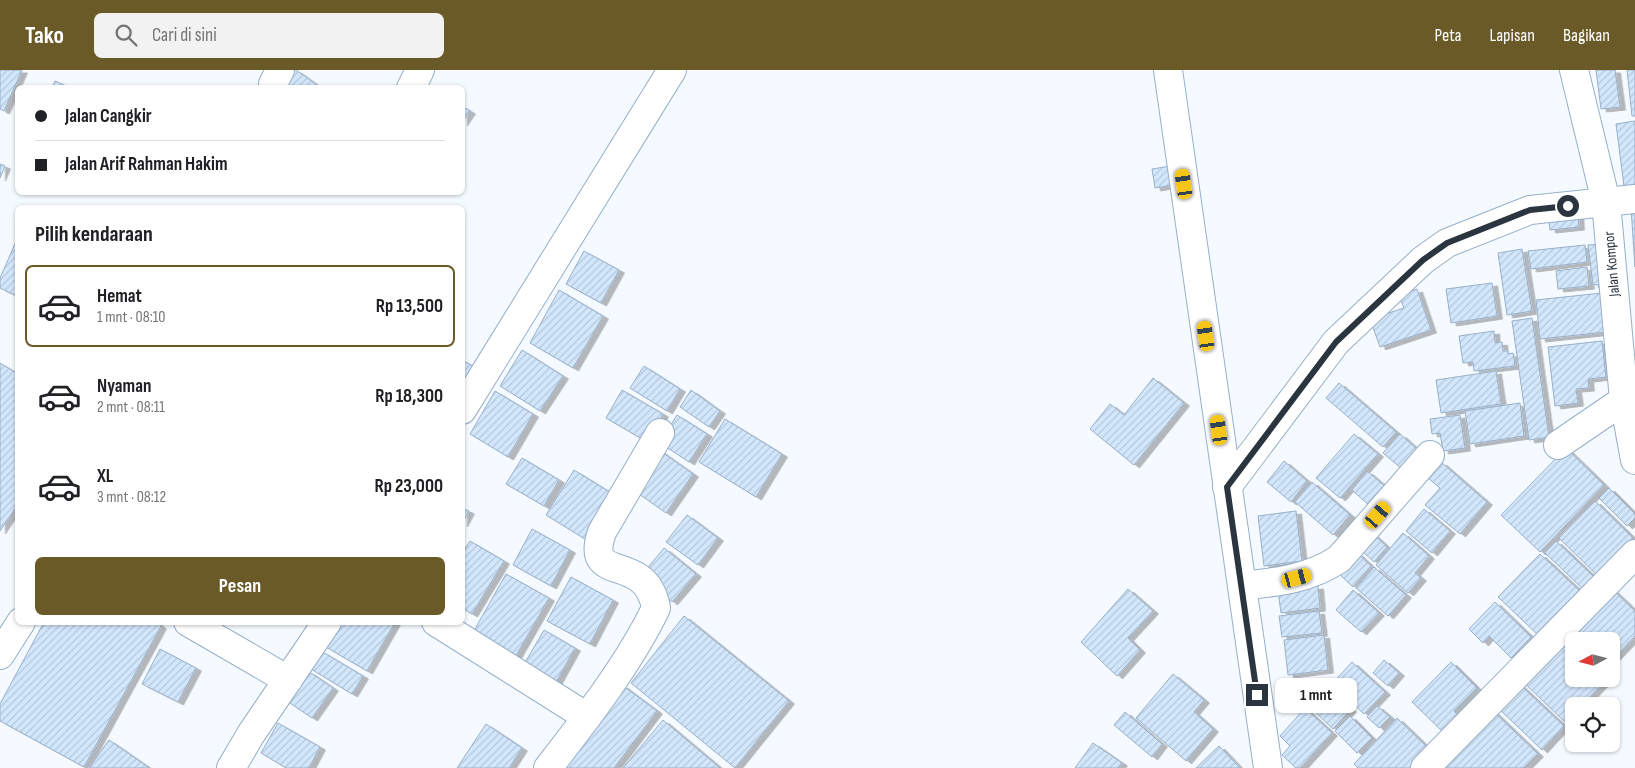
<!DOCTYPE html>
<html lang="id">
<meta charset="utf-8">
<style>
:root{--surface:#fff;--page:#f2f2f2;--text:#202124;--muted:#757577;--line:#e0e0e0;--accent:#6a5a28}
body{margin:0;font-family:"Sofia Sans Condensed",sans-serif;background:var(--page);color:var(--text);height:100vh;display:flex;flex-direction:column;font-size:19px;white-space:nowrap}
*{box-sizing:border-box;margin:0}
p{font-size:16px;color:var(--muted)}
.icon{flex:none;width:28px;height:28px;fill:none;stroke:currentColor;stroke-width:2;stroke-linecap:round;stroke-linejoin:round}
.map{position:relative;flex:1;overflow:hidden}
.drawer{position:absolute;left:15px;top:135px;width:450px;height:420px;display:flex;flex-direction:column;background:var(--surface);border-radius:8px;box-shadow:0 1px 4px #0004}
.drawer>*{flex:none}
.guide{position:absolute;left:15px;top:15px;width:450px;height:110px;border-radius:8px;box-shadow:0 1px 4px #0004;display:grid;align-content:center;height:110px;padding:0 20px;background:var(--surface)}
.needle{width:32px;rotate:263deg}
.buttons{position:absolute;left:1565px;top:562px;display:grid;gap:10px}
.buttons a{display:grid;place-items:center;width:55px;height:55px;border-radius:8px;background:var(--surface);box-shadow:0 1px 4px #0004;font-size:25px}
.end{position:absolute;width:22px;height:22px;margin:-11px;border:6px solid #2b353f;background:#fff;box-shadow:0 0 0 2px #fff}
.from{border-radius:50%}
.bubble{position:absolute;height:35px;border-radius:8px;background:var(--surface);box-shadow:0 1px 4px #0004;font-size:16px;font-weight:700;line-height:35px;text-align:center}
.car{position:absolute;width:15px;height:30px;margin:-15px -8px;border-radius:6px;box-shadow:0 0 4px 1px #0007;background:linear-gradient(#f5c518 24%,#345 0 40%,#f5c518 0 76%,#345 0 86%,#f5c518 0)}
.guide b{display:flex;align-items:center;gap:18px;height:48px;font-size:19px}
.guide b+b{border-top:1px solid var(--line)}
.guide i{width:12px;height:12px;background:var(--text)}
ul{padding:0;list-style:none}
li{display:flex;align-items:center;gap:15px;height:82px;margin:0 10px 8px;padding:0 10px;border:2px solid transparent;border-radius:8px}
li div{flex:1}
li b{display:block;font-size:19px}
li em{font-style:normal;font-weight:700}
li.current{border-color:var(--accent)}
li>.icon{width:45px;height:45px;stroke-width:1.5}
h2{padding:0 20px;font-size:22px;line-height:60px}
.cta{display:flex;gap:10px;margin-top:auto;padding:10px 20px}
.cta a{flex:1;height:58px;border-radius:8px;background:var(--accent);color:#fff;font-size:20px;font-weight:700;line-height:58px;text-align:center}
header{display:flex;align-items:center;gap:30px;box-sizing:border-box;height:70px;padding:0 25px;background:var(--accent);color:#fff}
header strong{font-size:24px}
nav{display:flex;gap:28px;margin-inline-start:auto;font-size:18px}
.search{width:350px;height:45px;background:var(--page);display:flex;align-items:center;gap:12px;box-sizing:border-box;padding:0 18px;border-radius:8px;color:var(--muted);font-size:19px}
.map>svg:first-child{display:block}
.building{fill:url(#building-hatch);stroke:#98afc9;filter:url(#shadow)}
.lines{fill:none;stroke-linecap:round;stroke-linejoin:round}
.minor-casing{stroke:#97afc8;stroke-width:30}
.minor{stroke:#fff;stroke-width:28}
.route{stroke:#2b353f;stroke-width:6}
.labels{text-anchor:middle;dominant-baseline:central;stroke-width:4;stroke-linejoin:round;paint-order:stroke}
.street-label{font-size:15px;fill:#2b353f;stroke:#fff}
</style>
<header>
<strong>Tako</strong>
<div class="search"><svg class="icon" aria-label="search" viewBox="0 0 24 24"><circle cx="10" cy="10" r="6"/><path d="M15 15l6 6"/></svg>Cari di sini</div>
<nav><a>Peta</a><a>Lapisan</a><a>Bagikan</a></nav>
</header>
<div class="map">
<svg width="1635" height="698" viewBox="0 0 1635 698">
<defs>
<pattern id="building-hatch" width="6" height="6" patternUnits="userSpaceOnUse" patternTransform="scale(1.25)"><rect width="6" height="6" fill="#d3e7fc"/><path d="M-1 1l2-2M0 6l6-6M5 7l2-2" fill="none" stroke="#b5c7d9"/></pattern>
<filter id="shadow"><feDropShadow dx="5.5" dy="3" stdDeviation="0" flood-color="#0004"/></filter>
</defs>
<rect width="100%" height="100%" fill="#f4faff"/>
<g class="building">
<path d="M0,0H22L4,41L0,39Z"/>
<path d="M286,0H296L321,18H282Z"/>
<path d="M1596,0H1615L1620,37L1601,39Z"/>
<path d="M1627,0H1635V46H1632Z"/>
<path d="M55,11L71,18H52Z"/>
<path d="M462,36L470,41L462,53Z"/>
<path d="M1635,51V115L1624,116L1616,54Z"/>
<path d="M0,94L5,96L0,108Z"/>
<path d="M1171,96L1173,115L1155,118L1152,99Z"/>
<path d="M1635,137V197L1631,138Z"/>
<path d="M1578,143L1579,157L1550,160L1548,146Z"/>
<path d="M18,167V219L15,225L0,218V208Z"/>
<path d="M1602,174L1606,214L1593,215L1588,175Z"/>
<path d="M1585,175L1587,192L1531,199L1528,181Z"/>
<path d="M1522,179L1532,241L1507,245L1498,183Z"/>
<path d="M584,181L619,200L601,233L566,214Z"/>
<path d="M1587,197L1589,216L1558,219L1556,201Z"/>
<path d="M1492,213L1497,246L1451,253L1446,219Z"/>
<path d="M1417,219L1431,260L1380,277L1370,249L1404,238L1399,225Z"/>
<path d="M559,220L603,246L573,298L530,273Z"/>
<path d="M1602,223L1606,262L1540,269L1536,230Z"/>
<path d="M1532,248L1549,367L1529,370L1512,251Z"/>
<path d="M1494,261L1495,273L1502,272L1503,281H1508V284L1513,283L1515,296L1474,301L1473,292L1463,293L1459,266Z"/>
<path d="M1602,271L1606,307L1588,309L1589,318L1576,319L1578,333L1555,336L1548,277Z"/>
<path d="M522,280L563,306L540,341L500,316Z"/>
<path d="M462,290L478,299L462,326Z"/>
<path d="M0,293L18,304V434L0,461Z"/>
<path d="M644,296L680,319L667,341L630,318Z"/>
<path d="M1496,301L1501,334L1441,343L1436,310Z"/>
<path d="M1153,308L1184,333L1134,395L1090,359L1110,334L1124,345Z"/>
<path d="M1339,313L1396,362L1383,377L1326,328Z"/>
<path d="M622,320L663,344L647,372L606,348Z"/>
<path d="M691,320L720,341L709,357L680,337Z"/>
<path d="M495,321L533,344L508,387L470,364Z"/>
<path d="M1520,333L1524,366L1470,374L1465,341Z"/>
<path d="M677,345L707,364L689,392L660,373Z"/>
<path d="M1460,345L1465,378L1443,381L1440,363L1432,364L1430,349Z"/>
<path d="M725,349L782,384L756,427L699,392Z"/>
<path d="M1354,364L1378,384L1340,428L1316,408Z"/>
<path d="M1400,364L1418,380L1402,399L1383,383Z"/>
<path d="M1566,378L1604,415L1540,482L1501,445Z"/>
<path d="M659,380L693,404L666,443L632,419Z"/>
<path d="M522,388L559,410L544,436L506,414Z"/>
<path d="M1284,391L1307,411L1291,432L1267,412Z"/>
<path d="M1441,392L1487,432L1460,464L1425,435L1440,418L1427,407Z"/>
<path d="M574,400L616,426L588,471L546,445Z"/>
<path d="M1367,401L1388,419L1372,438L1352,420Z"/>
<path d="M1312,412L1350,445L1333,465L1295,432Z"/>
<path d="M1609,418L1635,444V448L1627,456L1599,428Z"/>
<path d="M1595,431L1633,468L1597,505L1559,468Z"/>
<path d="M462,438L469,441L462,454Z"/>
<path d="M1424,439L1450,461L1432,483L1406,461Z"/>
<path d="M1296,441L1302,491L1264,496L1258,446Z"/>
<path d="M687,445L718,468L698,495L666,472Z"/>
<path d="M532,459L570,480L551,516L513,495Z"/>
<path d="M1403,463L1429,486L1415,503L1421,508L1408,523L1376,495Z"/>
<path d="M1373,464L1387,477L1374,492L1360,479Z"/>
<path d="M470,471L504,491L472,544L462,538V483Z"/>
<path d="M1556,471L1594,507L1583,519L1545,483Z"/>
<path d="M664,478L696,504L672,532L641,506Z"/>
<path d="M1357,483L1371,496L1353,517L1339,504Z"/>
<path d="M1540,484L1581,522L1539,566L1498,527Z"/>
<path d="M1374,497L1406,525L1388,546L1356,518Z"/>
<path d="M506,504L549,528L513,591L471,566Z"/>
<path d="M571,507L613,530L590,574L547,551Z"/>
<path d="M1318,516L1320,538L1281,543L1278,521Z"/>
<path d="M1610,517L1635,541V566L1611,591V571H1574V578L1562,567Z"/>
<path d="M1128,519L1153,541L1128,568L1140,580L1117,606L1081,572Z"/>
<path d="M1353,520L1379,543L1361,562L1336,540Z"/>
<path d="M1495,532L1531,567L1511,588L1489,566L1483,573L1469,559Z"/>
<path d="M1319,541L1322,563L1282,567L1279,546Z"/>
<path d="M684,546L789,631L735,698L631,613Z"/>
<path d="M44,552H156L161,556L84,697L0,651V634Z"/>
<path d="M340,552H395L367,601L326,577Z"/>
<path d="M544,560L575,578L555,614L523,596Z"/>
<path d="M1324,565L1328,600L1288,605L1284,570Z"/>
<path d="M1557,570L1574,585V609H1598L1603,613L1581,636H1574V644L1566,653L1520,609Z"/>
<path d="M160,579L196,598L178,632L142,614Z"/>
<path d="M321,581L363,606L352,624L311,599Z"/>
<path d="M1384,590L1399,603L1388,616L1373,603Z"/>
<path d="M1352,592L1385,622L1364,644L1332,614Z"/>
<path d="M1451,592L1477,618L1454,641L1463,650L1447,666L1412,632Z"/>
<path d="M308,601L333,618L312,648L287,631Z"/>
<path d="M1173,604L1204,630L1194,642L1213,659L1186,691L1136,648Z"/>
<path d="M1518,613L1564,656L1542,680L1496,636Z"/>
<path d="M622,615L657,641L614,698H561Z"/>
<path d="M1327,618L1351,639L1333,659L1310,637Z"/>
<path d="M1377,636L1390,647L1379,658L1367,647Z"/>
<path d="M1305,638L1332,663L1300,698H1296L1282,685L1290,676L1280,666Z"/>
<path d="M1492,640L1538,684L1524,698H1438Z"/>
<path d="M1125,642L1162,674L1152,687L1114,655Z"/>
<path d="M1350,646L1372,668L1357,683L1335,661Z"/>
<path d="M1397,648L1431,681L1416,698H1358L1354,694Z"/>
<path d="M663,650L720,698H623Z"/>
<path d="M278,653L320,677L309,698H286L261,683Z"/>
<path d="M486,654L522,678L509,698H457Z"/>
<path d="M109,670L148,697L147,698H89Z"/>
<path d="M1093,673L1122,693L1118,698H1075Z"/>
<path d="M1219,676L1240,698H1196Z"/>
</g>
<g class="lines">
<g class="minor-casing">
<g id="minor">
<path d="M1168,0L1268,698"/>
<path d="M1574,0L1606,132L1624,330L1635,390"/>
<path d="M273,14L280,0"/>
<path d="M411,18L420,0"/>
<path d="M462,340L672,0"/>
<path d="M1558,375L1624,330"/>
<path d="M1227,417L1336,272L1423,190L1447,173L1530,140L1635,129"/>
<path d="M1242,516C1277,512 1309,509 1339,489L1430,385"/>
<path d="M188,552L288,610"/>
<path d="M436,552L587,647"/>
<path d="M0,585L21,552"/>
<path d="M231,698L251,664L327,552"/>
<path d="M548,698C586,649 629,594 656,538C654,527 649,515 639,508C618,493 588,502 602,462L660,363"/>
<path d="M1425,698L1635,484"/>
</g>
</g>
<use href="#minor" class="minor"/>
</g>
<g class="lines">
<path class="route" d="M1257,625L1227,417L1336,272L1423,190L1447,173L1530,140L1568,136"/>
</g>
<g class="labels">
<g class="street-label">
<text transform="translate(1612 194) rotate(-95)">Jalan Kompor</text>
</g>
</g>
</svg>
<div class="buttons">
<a><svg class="needle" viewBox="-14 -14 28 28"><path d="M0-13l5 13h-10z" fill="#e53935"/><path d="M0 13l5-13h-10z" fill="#757577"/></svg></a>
<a><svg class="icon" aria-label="locate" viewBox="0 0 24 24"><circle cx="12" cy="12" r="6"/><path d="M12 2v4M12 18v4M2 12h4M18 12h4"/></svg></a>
</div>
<i class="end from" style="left:1568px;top:136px"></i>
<i class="end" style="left:1257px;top:625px"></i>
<div class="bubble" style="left:1275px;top:608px;width:82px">1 mnt</div>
<i class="car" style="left:1184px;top:114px;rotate:352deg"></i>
<i class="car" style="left:1206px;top:266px;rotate:352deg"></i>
<i class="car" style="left:1219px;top:360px;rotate:352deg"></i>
<i class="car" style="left:1378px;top:445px;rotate:41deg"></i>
<i class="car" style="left:1297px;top:508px;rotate:75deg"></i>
<div class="guide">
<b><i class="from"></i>Jalan Cangkir</b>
<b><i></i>Jalan Arif Rahman Hakim</b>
</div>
<section class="drawer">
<h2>Pilih kendaraan</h2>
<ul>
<li class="current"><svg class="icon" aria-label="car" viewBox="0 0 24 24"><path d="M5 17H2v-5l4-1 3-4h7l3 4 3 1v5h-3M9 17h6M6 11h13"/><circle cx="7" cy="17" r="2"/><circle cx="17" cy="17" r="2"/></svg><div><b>Hemat</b><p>1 mnt · 08:10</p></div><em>Rp 13,500</em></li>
<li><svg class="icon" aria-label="car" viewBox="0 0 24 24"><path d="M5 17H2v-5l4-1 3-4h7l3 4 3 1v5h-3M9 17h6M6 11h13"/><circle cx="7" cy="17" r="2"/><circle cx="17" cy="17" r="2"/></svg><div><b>Nyaman</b><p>2 mnt · 08:11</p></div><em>Rp 18,300</em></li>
<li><svg class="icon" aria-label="car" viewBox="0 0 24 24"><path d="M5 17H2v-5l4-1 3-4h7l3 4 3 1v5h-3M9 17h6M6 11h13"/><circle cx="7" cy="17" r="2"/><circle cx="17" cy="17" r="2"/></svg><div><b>XL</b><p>3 mnt · 08:12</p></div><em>Rp 23,000</em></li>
</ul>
<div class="cta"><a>Pesan</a></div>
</section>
</div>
